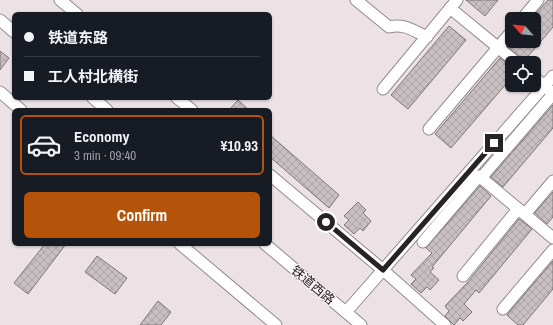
<!DOCTYPE html>
<meta charset="utf-8">
<style>
:root{--surface:#171b24;--page:#20242c;--text:#f1f3f6;--muted:#9ea1a6;--line:#363941;--accent:#b45309}
body{margin:0;font-family:"Archivo Narrow","Noto Sans SC",sans-serif;background:var(--page);color:var(--text);height:100vh;display:flex;flex-direction:column;font-size:15px;white-space:nowrap}
*{box-sizing:border-box;margin:0}
p{font-size:13px;color:var(--muted)}
.icon{flex:none;width:22px;height:22px;fill:none;stroke:currentColor;stroke-width:2;stroke-linecap:round;stroke-linejoin:round}
.map{position:relative;flex:1;overflow:hidden}
.panel{position:absolute;left:12px;top:108px;width:260px;height:138px;display:flex;flex-direction:column;background:var(--surface);border-radius:6px;box-shadow:0 1px 3px #0004}
.panel>*{flex:none}
.banner{position:absolute;left:12px;top:12px;width:260px;height:88px;border-radius:6px;box-shadow:0 1px 3px #0004;display:grid;align-content:center;height:88px;padding:0 12px;background:var(--surface)}
.needle{width:26px;rotate:297deg}
.controls{position:absolute;left:505px;top:12px;display:grid;gap:8px}
.controls a{display:grid;place-items:center;width:36px;height:36px;border-radius:6px;background:var(--surface);box-shadow:0 1px 3px #0004;font-size:20px}
.end{position:absolute;width:18px;height:18px;margin:-9px;border:5px solid #272324;background:#fff;box-shadow:0 0 0 2px #fff}
.from{border-radius:50%}
.banner b{display:flex;align-items:center;gap:14px;height:38px;font-size:15px}
.banner b+b{border-top:1px solid var(--line)}
.banner i{width:10px;height:10px;background:var(--text)}
ul{padding:7px 0 0;list-style:none}
li{display:flex;align-items:center;gap:12px;height:60px;margin:0 8px 6px;padding:0 4px;border:2px solid transparent;border-radius:6px}
li div{flex:1}
li b{display:block;font-size:15px}
li em{font-style:normal;font-weight:800}
li.current{border-color:var(--accent)}
li>.icon{width:36px;height:36px;stroke-width:1.5}
.primary-button{display:flex;gap:8px;margin-top:auto;padding:8px 12px}
.primary-button a{flex:1;height:46px;border-radius:6px;background:var(--accent);color:#fff;font-size:16px;font-weight:800;line-height:46px;text-align:center}
.map>svg:first-child{display:block}
.building{fill:url(#building-cross-hatch);stroke:#7d7578}
.lines{fill:none;stroke-linecap:round;stroke-linejoin:round}
.minor-casing{stroke:#948b8e;stroke-width:13}
.minor{stroke:#fff;stroke-width:11}
.route{stroke:#272324;stroke-width:5}
.labels{text-anchor:middle;dominant-baseline:central;stroke-width:3;stroke-linejoin:round;paint-order:stroke}
.street-label{font-size:13px;fill:#272324;stroke:#f9f0f3}
</style>
<div class="map">
<svg width="553" height="325" viewBox="0 0 553 325">
<defs>
<pattern id="building-cross-hatch" width="8" height="8" patternUnits="userSpaceOnUse"><rect width="8" height="8" fill="#c8bfc2"/><path d="M0 0l8 8M0 8l8-8" fill="none" stroke="#aca4a7"/></pattern>
</defs>
<rect width="100%" height="100%" fill="#ece2e6"/>
<g class="building">
<path d="M466,0H498L485,16Z"/>
<path d="M548,0H553V27L524,61L521,58L508,47L513,41H534V16Z"/>
<path d="M449,26L466,40L408,109L391,95Z"/>
<path d="M0,51L9,58L0,70Z"/>
<path d="M500,58L512,68V77L451,148L435,134Z"/>
<path d="M238,100L249,110H229Z"/>
<path d="M553,105V128L503,187L491,177Z"/>
<path d="M270,135L339,195L329,208L270,157Z"/>
<path d="M480,186L491,196L432,267L434,268L430,272L439,280L430,290L427,287L421,293L411,284L416,279L411,275L432,253L426,248Z"/>
<path d="M553,192V217L547,224L535,213Z"/>
<path d="M358,202L366,210L363,213L371,221L363,231L360,228L354,234L344,225L349,220L344,216Z"/>
<path d="M519,219L532,229L479,293L476,290L464,304L472,312L463,321L460,318L454,325L445,316L449,311L445,306L467,283Z"/>
<path d="M45,244H66L28,294L14,283Z"/>
<path d="M97,256L127,278L115,294L85,272Z"/>
<path d="M553,261V289L523,325H518L507,315Z"/>
<path d="M158,301L171,312L161,325H140Z"/>
</g>
<g class="lines">
<g class="minor-casing">
<g id="minor">
<path d="M60,0L77,14"/>
<path d="M356,0L389,27C404,23 414,31 427,37"/>
<path d="M450,8L517,63"/>
<path d="M522,19L538,0"/>
<path d="M0,20L14,32"/>
<path d="M534,77L549,90"/>
<path d="M383,89L457,0"/>
<path d="M0,92L21,110"/>
<path d="M93,98L107,110"/>
<path d="M177,98L192,110"/>
<path d="M429,129L512,31"/>
<path d="M270,175L383,270L445,325"/>
<path d="M481,178L553,94"/>
<path d="M525,214L553,181"/>
<path d="M423,242L479,176L553,238"/>
<path d="M180,244L276,325"/>
<path d="M265,244L361,325"/>
<path d="M463,276L518,209"/>
<path d="M503,309L553,250"/>
<path d="M346,312L553,76"/>
</g>
</g>
<use href="#minor" class="minor"/>
</g>
<g class="lines">
<path class="route" d="M326,222L383,270L494,143"/>
</g>
<g class="labels">
<g class="street-label">
<text transform="translate(313 285) rotate(40)">铁道西路</text>
</g>
</g>
</svg>
<div class="controls">
<a><svg class="needle" viewBox="-14 -14 28 28"><path d="M0-13l5 13h-10z" fill="#e53935"/><path d="M0 13l5-13h-10z" fill="#9ea1a6"/></svg></a>
<a><svg class="icon" aria-label="locate" viewBox="0 0 24 24"><circle cx="12" cy="12" r="6"/><path d="M12 2v4M12 18v4M2 12h4M18 12h4"/></svg></a>
</div>
<i class="end from" style="left:326px;top:222px"></i>
<i class="end" style="left:494px;top:143px"></i>
<div class="banner">
<b><i class="from"></i>铁道东路</b>
<b><i></i>工人村北横街</b>
</div>
<section class="panel">
<ul>
<li class="current"><svg class="icon" aria-label="car" viewBox="0 0 24 24"><path d="M5 17H2v-5l4-1 3-4h7l3 4 3 1v5h-3M9 17h6M6 11h13"/><circle cx="7" cy="17" r="2"/><circle cx="17" cy="17" r="2"/></svg><div><b>Economy</b><p>3 min · 09:40</p></div><em>¥10.93</em></li>
</ul>
<div class="primary-button"><a>Confirm</a></div>
</section>
</div>
